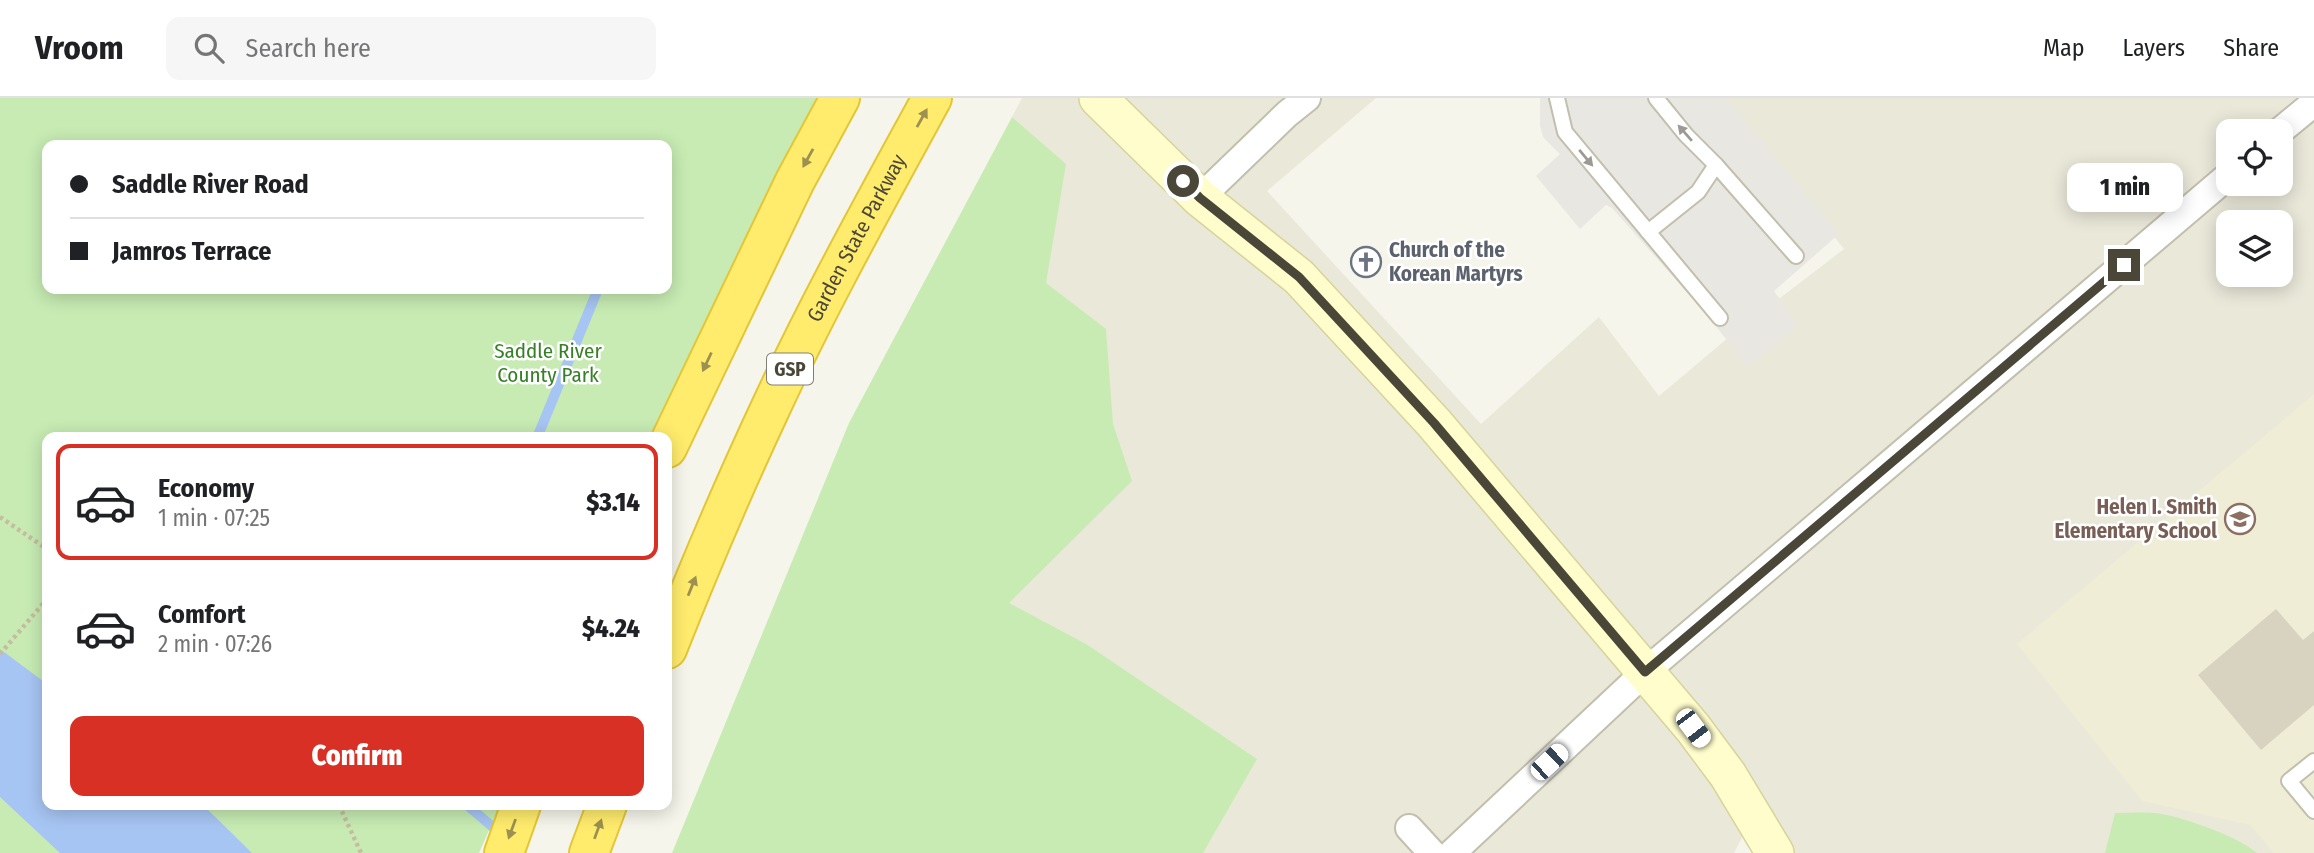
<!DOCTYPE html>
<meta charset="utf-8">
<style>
:root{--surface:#fff;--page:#f6f6f6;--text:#202124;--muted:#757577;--line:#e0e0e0;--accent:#d93025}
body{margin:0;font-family:"Fira Sans Condensed",sans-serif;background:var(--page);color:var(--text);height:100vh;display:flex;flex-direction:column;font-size:26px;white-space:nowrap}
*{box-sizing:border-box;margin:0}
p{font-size:23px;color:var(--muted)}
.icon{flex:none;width:38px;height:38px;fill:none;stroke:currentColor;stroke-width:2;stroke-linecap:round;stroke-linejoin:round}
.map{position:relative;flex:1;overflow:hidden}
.details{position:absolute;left:42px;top:334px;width:630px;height:378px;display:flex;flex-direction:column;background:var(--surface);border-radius:14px;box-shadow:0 4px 18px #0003}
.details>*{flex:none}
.hud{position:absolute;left:42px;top:42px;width:630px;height:154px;border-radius:14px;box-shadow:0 4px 18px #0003;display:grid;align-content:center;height:154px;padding:0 28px;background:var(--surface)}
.tools{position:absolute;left:2216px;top:21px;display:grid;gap:14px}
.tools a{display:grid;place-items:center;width:77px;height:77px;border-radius:14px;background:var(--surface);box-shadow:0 4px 18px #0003;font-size:35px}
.end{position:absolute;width:32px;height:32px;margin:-16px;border:9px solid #4b4738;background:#fff;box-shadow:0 0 0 4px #fff}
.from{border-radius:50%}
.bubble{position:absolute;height:49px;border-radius:14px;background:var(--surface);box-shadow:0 4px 18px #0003;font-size:23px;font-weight:800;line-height:49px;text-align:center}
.car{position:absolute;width:21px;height:42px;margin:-21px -10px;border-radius:9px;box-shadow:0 0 5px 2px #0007;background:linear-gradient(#fff 24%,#345 0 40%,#fff 0 76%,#345 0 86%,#fff 0)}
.hud b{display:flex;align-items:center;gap:24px;height:66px;font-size:26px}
.hud b+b{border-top:2px solid var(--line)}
.hud i{width:18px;height:18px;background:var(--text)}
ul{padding:12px 0 0;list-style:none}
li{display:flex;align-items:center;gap:21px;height:116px;margin:0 14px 10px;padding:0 14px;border:4px solid transparent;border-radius:14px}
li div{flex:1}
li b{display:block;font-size:26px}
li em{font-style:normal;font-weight:800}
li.active{border-color:var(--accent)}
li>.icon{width:63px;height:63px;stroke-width:1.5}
.cta{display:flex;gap:14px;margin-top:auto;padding:14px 28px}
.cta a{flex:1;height:80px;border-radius:14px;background:var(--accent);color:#fff;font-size:28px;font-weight:800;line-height:80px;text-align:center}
header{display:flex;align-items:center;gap:42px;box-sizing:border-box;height:98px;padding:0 35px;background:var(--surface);border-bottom:2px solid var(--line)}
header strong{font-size:33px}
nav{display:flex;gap:38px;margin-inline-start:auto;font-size:24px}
.search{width:490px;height:63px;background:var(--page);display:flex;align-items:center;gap:18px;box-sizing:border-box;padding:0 24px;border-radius:14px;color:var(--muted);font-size:26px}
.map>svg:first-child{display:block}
.residential{fill:#eae8d9;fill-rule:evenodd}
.education{fill:#efedd5}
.green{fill:#c7ebb3;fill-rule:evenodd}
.parking{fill:#e8e7e2}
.water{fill:#a7c5f3}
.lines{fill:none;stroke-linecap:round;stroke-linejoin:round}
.stream{stroke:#a7c5f3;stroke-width:10}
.building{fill:#d8d3c0}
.lane-casing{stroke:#c2bfad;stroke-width:18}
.street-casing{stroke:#c2bfad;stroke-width:30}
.secondary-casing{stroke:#d7d39a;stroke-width:40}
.highway-casing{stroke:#e3c638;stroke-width:42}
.path{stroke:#c4be9e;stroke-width:4.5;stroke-dasharray:3.5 3.5;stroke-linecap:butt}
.lane{stroke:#fff;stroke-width:14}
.street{stroke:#fff;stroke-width:26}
.secondary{stroke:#fffdcc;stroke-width:37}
.highway{stroke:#ffec6d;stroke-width:38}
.oneway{fill:#9c9150}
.oneway2{fill:#9c9a92}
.route{stroke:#4b4738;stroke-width:9}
.labels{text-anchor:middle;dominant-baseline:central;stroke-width:5;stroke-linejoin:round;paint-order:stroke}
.shield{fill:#fff;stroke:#817e74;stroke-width:2}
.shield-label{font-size:19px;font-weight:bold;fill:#4b4738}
.street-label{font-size:21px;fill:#4b4738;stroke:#fff}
.worship-label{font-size:21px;font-weight:bold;fill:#5b616d;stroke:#fff;text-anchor:start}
.park-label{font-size:21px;fill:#388028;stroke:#fff}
.education-label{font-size:21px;font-weight:bold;fill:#785e54;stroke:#fff;text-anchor:end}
</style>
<header>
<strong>Vroom</strong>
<div class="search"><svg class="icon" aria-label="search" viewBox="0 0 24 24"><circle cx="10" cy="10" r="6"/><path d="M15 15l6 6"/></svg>Search here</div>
<nav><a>Map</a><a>Layers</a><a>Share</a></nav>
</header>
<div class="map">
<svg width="2314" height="755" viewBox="0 0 2314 755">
<rect width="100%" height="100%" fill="#f6f5eb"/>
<path class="residential" d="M1022,0H1376L1267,93L1481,326L1599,219L1659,298L1729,239L1844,151L1722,0H2314V755H1786L1758,709L1734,755H1163L937,477L1042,49L1012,19ZM2228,33H2280V86H2228ZM2228,124H2280V177H2228Z"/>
<path class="education" d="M2314,296V755H2274L2250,727L2142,703L2017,546Z"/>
<g class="green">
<path d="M0,0H845L664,339L47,340V707H500L479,755H0ZM47,47H667V191H47Z"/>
<path d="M1012,19L1066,66L1046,185L1106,231L1113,326L1132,383L1009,505L1086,546L1257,661L1203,755H672L849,325Z"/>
<path d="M2115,715C2128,715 2141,714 2154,715C2179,717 2239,739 2257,755H2105Z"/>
</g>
<path class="parking" d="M1540,0H1726L1839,136L1774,193L1798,227L1748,268L1700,209L1612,110L1606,107L1580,131L1536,78L1560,56L1543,39L1540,28Z"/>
<path class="water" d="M0,551L47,586V707H203L252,755H60L0,699Z"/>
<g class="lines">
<g class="stream">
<path d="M537,340L598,191"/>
<path d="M467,707L501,736"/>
</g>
</g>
<path class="building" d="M2276,511L2303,542L2314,533V607L2261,652L2198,577Z"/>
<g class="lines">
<g class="lane-casing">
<g id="lane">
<path d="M1557,0L1565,34L1720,220"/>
<path d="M1656,0L1686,37L1716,67L1796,158"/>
<path d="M1648,134L1698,94L1716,67"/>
<path d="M2314,663L2289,683L2314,713"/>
</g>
</g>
<g class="street-casing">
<g id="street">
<path d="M2280,33L2314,5"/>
<path d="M1200,100L1287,16L1307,0"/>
<path d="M1409,730L1432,755"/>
<path d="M1452,755L1645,574L2228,78"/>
</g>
</g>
<g class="secondary-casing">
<path id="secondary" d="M1098,0L1200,100L1299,179L1434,325L1693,630L1728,677L1775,755"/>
</g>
<g class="highway-casing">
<g id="highway">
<path d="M667,350L795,83L840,0"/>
<path id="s1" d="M667,551C699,470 733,390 770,311C819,205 876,103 932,0"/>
<path d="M504,755L521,707"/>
<path d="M589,755L607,707"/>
</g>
</g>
<g class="path">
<path d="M0,419L47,451"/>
<path d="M0,556L47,501"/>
<path d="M339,707L361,755"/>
</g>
<use href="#lane" class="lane"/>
<use href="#street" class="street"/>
<use href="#secondary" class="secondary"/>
<use href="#highway" class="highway"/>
</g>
<defs><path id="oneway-solid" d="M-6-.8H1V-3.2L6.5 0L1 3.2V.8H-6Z" transform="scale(1.75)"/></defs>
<g class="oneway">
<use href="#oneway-solid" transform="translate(922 20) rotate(-61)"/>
<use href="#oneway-solid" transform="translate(808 60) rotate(119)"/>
<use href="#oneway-solid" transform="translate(707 264) rotate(115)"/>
<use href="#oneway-solid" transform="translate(692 488) rotate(-68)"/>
<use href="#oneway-solid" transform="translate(512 731) rotate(110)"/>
<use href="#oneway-solid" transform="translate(598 731) rotate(-70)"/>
</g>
<g class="oneway2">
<use href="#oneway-solid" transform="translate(1685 35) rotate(-131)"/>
<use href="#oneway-solid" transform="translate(1586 60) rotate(50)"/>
</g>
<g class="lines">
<path class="route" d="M1183,83L1200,100L1299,179L1434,325L1645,574L2124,167"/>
</g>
<defs>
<g id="church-ring" transform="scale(1.575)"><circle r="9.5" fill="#fff" stroke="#6b7280" stroke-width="1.5"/><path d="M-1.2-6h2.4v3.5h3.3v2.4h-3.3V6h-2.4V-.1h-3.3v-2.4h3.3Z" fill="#6b7280"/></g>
<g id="school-ring" transform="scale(1.575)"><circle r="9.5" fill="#fff" stroke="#8d6e63" stroke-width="1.5"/><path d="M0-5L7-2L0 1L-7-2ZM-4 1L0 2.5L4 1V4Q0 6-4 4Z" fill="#8d6e63"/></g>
</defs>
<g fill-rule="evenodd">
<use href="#church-ring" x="1366" y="164"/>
<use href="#school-ring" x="2240" y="421"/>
</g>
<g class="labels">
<rect class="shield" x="767" y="255.5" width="46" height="31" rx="5"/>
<g class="shield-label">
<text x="790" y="271">GSP</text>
</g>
<g class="street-label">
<text stroke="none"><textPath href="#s1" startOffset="453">Garden State Parkway</textPath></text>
</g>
<g class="worship-label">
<text x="1389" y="152">Church of the<tspan x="1389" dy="24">Korean Martyrs</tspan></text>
</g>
<g class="park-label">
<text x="548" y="253">Saddle River<tspan x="548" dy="24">County Park</tspan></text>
</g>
<g class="education-label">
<text x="2217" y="409">Helen I. Smith<tspan x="2217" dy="24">Elementary School</tspan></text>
</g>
</g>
</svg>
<div class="tools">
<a><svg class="icon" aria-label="locate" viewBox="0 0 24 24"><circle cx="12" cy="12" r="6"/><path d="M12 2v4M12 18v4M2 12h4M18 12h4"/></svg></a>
<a><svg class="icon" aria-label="layers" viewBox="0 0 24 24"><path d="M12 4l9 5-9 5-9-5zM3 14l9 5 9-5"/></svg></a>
</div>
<i class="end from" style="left:1183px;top:83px"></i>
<i class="end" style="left:2124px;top:167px"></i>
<div class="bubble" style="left:2067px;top:65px;width:116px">1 min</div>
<i class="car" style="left:1693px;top:630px;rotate:143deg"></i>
<i class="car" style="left:1549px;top:664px;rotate:47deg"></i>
<div class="hud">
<b><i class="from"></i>Saddle River Road</b>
<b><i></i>Jamros Terrace</b>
</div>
<section class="details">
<ul>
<li class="active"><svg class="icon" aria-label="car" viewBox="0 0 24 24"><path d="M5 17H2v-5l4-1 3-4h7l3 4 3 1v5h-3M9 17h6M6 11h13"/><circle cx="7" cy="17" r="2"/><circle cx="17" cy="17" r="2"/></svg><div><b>Economy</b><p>1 min · 07:25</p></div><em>$3.14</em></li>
<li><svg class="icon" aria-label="car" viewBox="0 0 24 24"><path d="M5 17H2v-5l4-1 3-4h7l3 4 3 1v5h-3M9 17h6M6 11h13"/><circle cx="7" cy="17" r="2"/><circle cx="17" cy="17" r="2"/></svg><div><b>Comfort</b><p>2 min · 07:26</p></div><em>$4.24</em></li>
</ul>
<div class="cta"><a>Confirm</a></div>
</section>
</div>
